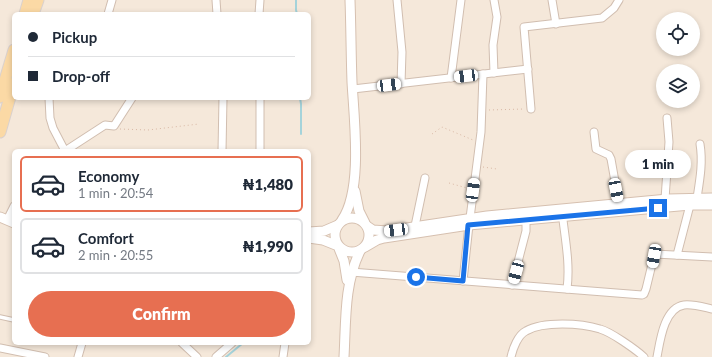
<!DOCTYPE html>
<meta charset="utf-8">
<style>
:root{--surface:#fff;--page:#f2f2f3;--text:#1f2937;--muted:#747a83;--line:#e0e1e3;--accent:#e76f51}
body{margin:0;font-family:Lato,sans-serif;background:var(--page);color:var(--text);height:100vh;display:flex;flex-direction:column;font-size:15px;white-space:nowrap}
*{box-sizing:border-box;margin:0}
p{font-size:13px;color:var(--muted)}
.icon{flex:none;width:22px;height:22px;fill:none;stroke:currentColor;stroke-width:2;stroke-linecap:round;stroke-linejoin:round}
.map{position:relative;flex:1;overflow:hidden}
.panel{position:absolute;left:12px;top:149px;width:299px;height:196px;display:flex;flex-direction:column;background:var(--surface);border-radius:6px;box-shadow:0 2px 6px #0003}
.panel>*{flex:none}
.hud{position:absolute;left:12px;top:12px;width:299px;height:88px;border-radius:6px;box-shadow:0 2px 6px #0003;display:grid;align-content:center;height:88px;padding:0 16px;background:var(--surface)}
.fabs{position:absolute;left:656px;top:12px;display:grid;gap:8px}
.fabs a{display:grid;place-items:center;width:44px;height:44px;border-radius:50%;background:var(--surface);box-shadow:0 2px 6px #0003;font-size:20px}
.end{position:absolute;width:18px;height:18px;margin:-9px;border:5px solid #1a73e8;background:#fff;box-shadow:0 0 0 2px #fff}
.from{border-radius:50%}
.bubble{position:absolute;height:28px;border-radius:14px;background:var(--surface);box-shadow:0 2px 6px #0003;font-size:13px;font-weight:800;line-height:28px;text-align:center}
.car{position:absolute;width:12px;height:24px;margin:-12px -6px;border-radius:5px;box-shadow:0 0 3px 1px #0007;background:linear-gradient(#fff 24%,#345 0 40%,#fff 0 76%,#345 0 86%,#fff 0)}
.hud b{display:flex;align-items:center;gap:14px;height:38px;font-size:15px}
.hud b+b{border-top:1px solid var(--line)}
.hud i{width:10px;height:10px;background:var(--text)}
ul{padding:7px 0 0;list-style:none}
li{display:flex;align-items:center;gap:12px;height:56px;margin:0 8px 6px;padding:0 8px;border:2px solid var(--line);border-radius:6px}
li div{flex:1}
li b{display:block;font-size:15px}
li em{font-style:normal;font-weight:800}
li.current{border-color:var(--accent)}
li>.icon{width:36px;height:36px;stroke-width:1.5}
.cta{display:flex;gap:8px;margin-top:auto;padding:8px 16px}
.cta a{flex:1;height:46px;border-radius:24px;background:var(--accent);color:#fff;font-size:16px;font-weight:800;line-height:46px;text-align:center}
.map>svg:first-child{display:block}
.residential{fill:#f5e8da;fill-rule:evenodd}
.lines{fill:none;stroke-linecap:round;stroke-linejoin:round}
.stream{stroke:#a5d3da;stroke-width:2}
.service-casing{stroke:#d1beb0;stroke-width:5.5}
.minor-casing{stroke:#d1beb0;stroke-width:9}
.secondary-casing{stroke:#d6c0b0;stroke-width:11}
.primary-casing{stroke:#dad1cd;stroke-width:13}
.path{stroke:#d9b8a5;stroke-width:1;stroke-dasharray:1 3;stroke-linecap:butt}
.service{stroke:#fff;stroke-width:3.5}
.minor{stroke:#fff;stroke-width:7}
.secondary{stroke:#fff;stroke-width:9}
.primary{stroke:#fbd9a5;stroke-width:11}
.route{stroke:#1a73e8;stroke-width:5}
</style>
<div class="map">
<svg width="712" height="357" viewBox="0 0 712 357">
<rect width="100%" height="100%" fill="#fdf6ec"/>
<path class="residential" d="M0,0H712V357H0ZM14,14H309V98H14ZM663,19H693V49H663ZM663,71H693V101H663ZM14,151H309V343H14Z"/>
<g class="lines">
<g class="stream">
<path d="M296,0V10L297,14"/>
<path d="M300,98L301,104V134"/>
<path d="M309,247L310,246"/>
<path d="M226,357L243,343"/>
</g>
<g class="service-casing">
<path id="service" d="M0,317L14,320"/>
</g>
<g class="minor-casing">
<g id="minor">
<path d="M216,0L217,14"/>
<path d="M397,0L402,52L401,84"/>
<path d="M494,0L497,17L493,45L494,73"/>
<path d="M552,0L556,24"/>
<path d="M108,14L112,0"/>
<path d="M259,14L260,0"/>
<path d="M451,78L461,0"/>
<path d="M353,89L528,69"/>
<path d="M49,98L50,118L53,128L65,151L105,125L114,126L132,98"/>
<path d="M531,109L524,27L602,18L614,8L619,0"/>
<path d="M594,132L596,149L609,155L611,159L619,204"/>
<path d="M222,151L223,98"/>
<path d="M260,151V98"/>
<path d="M697,198C700,179 703,162 700,144"/>
<path d="M665,199L669,142L667,118"/>
<path d="M564,216L563,220C566,244 570,266 567,289"/>
<path d="M470,218L481,132L483,74"/>
<path d="M7,220L14,206"/>
<path d="M415,226L425,178"/>
<path d="M677,255L690,205"/>
<path d="M351,272L642,295L644,294L646,289L654,256L655,254L712,257"/>
<path d="M463,281L469,225"/>
<path d="M512,285L526,231V221"/>
<path d="M182,343L197,357"/>
<path d="M0,348L45,357"/>
<path d="M78,357L82,343"/>
<path d="M216,357L232,343"/>
<path d="M283,357L285,343"/>
<path d="M511,357C513,348 518,335 526,331C543,321 581,323 600,329C611,332 635,349 644,357"/>
<path d="M657,357C660,341 664,308 684,305C693,304 703,307 712,309"/>
</g>
</g>
<g class="secondary-casing">
<g id="secondary">
<path d="M355,191L359,211L365,223"/>
<path d="M0,217L14,223"/>
<circle cx="352" cy="235" r="17"/>
<path d="M342,220C363,190 354,119 352,82C351,55 351,27 350,0"/>
<path d="M367,226L373,230L387,231L487,216L668,199L712,198"/>
<path d="M309,232L324,231L338,225"/>
<path d="M309,238L323,240L338,246L344,261L347,280"/>
<path d="M365,247L377,240L384,238L469,225L690,205H712"/>
<path d="M344,357C346,321 344,284 360,251"/>
</g>
</g>
<g class="primary-casing">
<g id="primary">
<path d="M25,14L29,0"/>
<path d="M33,14L38,0"/>
<path d="M0,97L14,50"/>
<path d="M0,132L14,83"/>
</g>
</g>
<g class="path">
<path d="M489,110L524,109"/>
<path d="M120,129L148,130L199,124"/>
<path d="M432,134L442,127L473,140"/>
<path d="M483,167L497,169"/>
<path d="M449,183L467,188"/>
</g>
<use href="#service" class="service"/>
<use href="#minor" class="minor"/>
<use href="#secondary" class="secondary"/>
<use href="#primary" class="primary"/>
</g>
<g class="lines">
<path class="route" d="M416,277L463,281L468,225L658,208"/>
</g>
</svg>
<div class="fabs">
<a><svg class="icon" aria-label="locate" viewBox="0 0 24 24"><circle cx="12" cy="12" r="6"/><path d="M12 2v4M12 18v4M2 12h4M18 12h4"/></svg></a>
<a><svg class="icon" aria-label="layers" viewBox="0 0 24 24"><path d="M12 4l9 5-9 5-9-5zM3 14l9 5 9-5"/></svg></a>
</div>
<i class="end from" style="left:416px;top:277px"></i>
<i class="end" style="left:658px;top:208px"></i>
<div class="bubble" style="left:625px;top:150px;width:66px">1 min</div>
<i class="car" style="left:466px;top:76px;rotate:263deg"></i>
<i class="car" style="left:389px;top:85px;rotate:83deg"></i>
<i class="car" style="left:473px;top:190px;rotate:8deg"></i>
<i class="car" style="left:616px;top:190px;rotate:169deg"></i>
<i class="car" style="left:396px;top:230px;rotate:263deg"></i>
<i class="car" style="left:654px;top:256px;rotate:190deg"></i>
<i class="car" style="left:516px;top:272px;rotate:195deg"></i>
<div class="hud">
<b><i class="from"></i>Pickup</b>
<b><i></i>Drop-off</b>
</div>
<section class="panel">
<ul>
<li class="current"><svg class="icon" aria-label="car" viewBox="0 0 24 24"><path d="M5 17H2v-5l4-1 3-4h7l3 4 3 1v5h-3M9 17h6M6 11h13"/><circle cx="7" cy="17" r="2"/><circle cx="17" cy="17" r="2"/></svg><div><b>Economy</b><p>1 min · 20:54</p></div><em>₦1,480</em></li>
<li><svg class="icon" aria-label="car" viewBox="0 0 24 24"><path d="M5 17H2v-5l4-1 3-4h7l3 4 3 1v5h-3M9 17h6M6 11h13"/><circle cx="7" cy="17" r="2"/><circle cx="17" cy="17" r="2"/></svg><div><b>Comfort</b><p>2 min · 20:55</p></div><em>₦1,990</em></li>
</ul>
<div class="cta"><a>Confirm</a></div>
</section>
</div>
